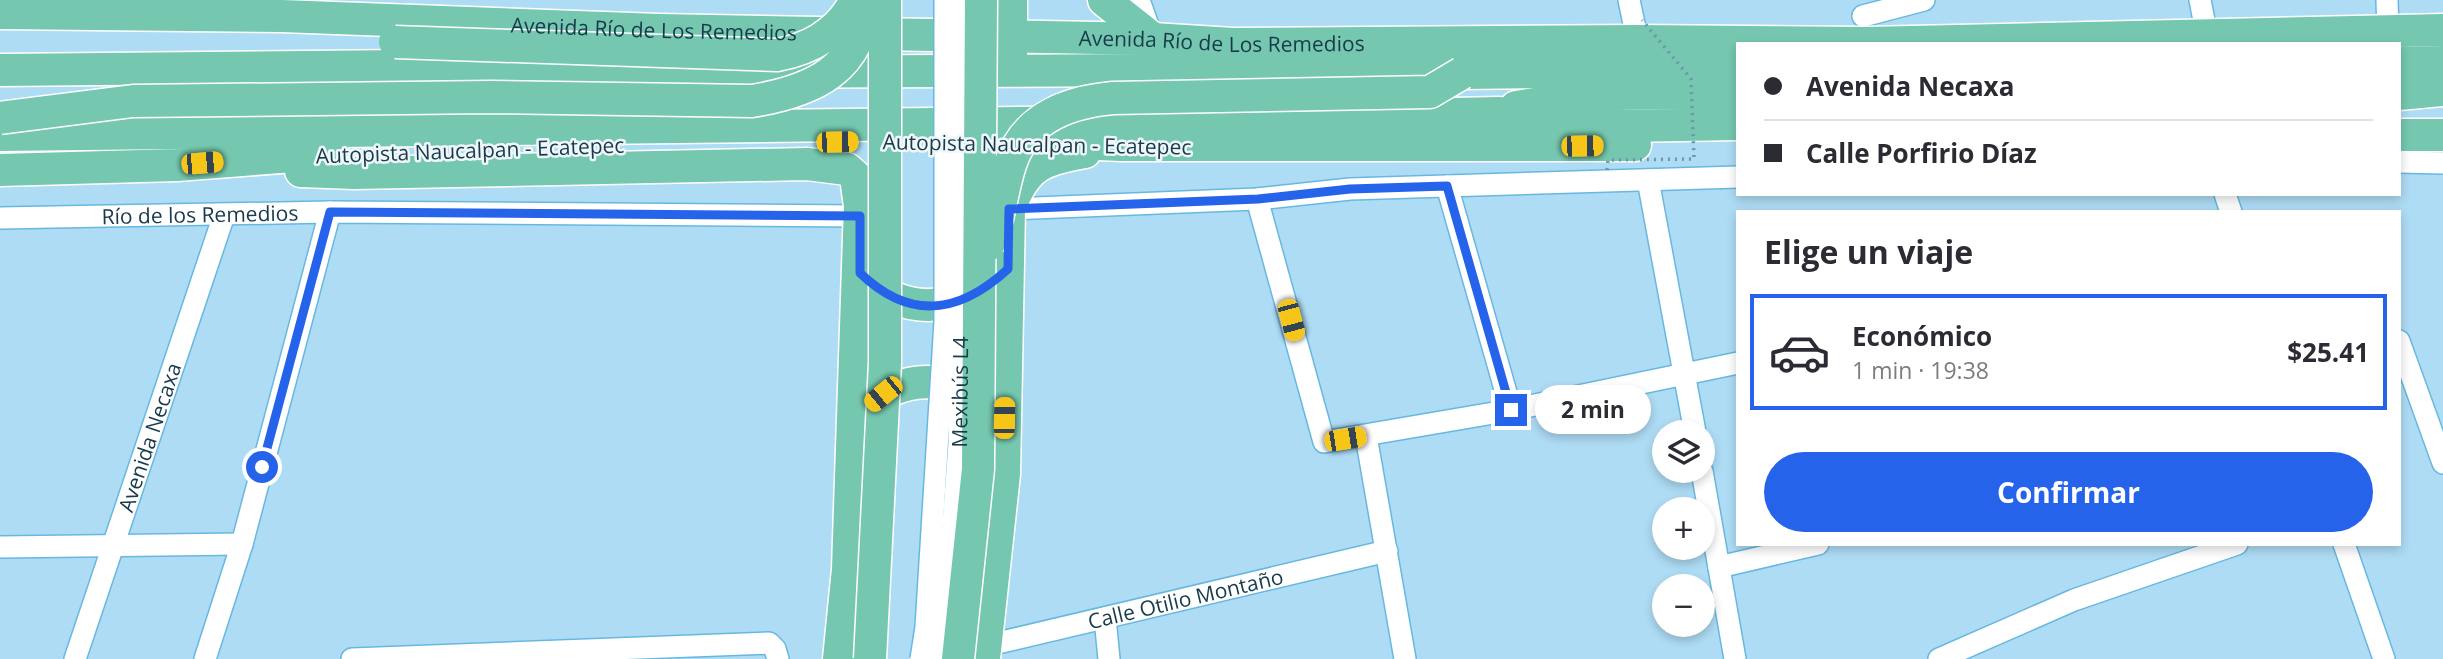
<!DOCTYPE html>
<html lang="es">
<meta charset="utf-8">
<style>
:root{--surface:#fff;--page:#f2f2f3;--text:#2b2b33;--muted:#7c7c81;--line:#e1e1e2;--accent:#2563eb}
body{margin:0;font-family:"Open Sans",sans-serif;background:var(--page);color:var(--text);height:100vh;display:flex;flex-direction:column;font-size:26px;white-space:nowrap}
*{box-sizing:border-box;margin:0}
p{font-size:23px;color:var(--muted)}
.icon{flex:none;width:38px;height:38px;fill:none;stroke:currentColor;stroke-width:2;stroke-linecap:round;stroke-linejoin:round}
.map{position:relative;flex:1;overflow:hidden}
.side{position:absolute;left:1736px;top:210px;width:665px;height:336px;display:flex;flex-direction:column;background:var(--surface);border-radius:0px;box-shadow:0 4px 10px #0003}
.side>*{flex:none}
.banner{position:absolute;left:1736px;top:42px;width:665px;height:154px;border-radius:0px;box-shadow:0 4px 10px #0003;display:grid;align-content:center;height:154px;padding:0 28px;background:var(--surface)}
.buttons{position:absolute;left:1652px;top:420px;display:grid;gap:14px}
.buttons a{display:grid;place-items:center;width:63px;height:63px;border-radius:50%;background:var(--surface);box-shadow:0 4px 10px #0003;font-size:35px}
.end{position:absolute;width:32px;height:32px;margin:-16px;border:9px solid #2563eb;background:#fff;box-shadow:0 0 0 4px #fff}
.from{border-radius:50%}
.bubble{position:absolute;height:49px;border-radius:24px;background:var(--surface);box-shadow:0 4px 10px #0003;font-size:23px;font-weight:700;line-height:49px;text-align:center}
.car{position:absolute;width:21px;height:42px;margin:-21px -10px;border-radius:9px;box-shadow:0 0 5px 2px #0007;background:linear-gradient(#f5c518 24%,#345 0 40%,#f5c518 0 76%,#345 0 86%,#f5c518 0)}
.banner b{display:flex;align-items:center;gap:24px;height:66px;font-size:26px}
.banner b+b{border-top:2px solid var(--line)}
.banner i{width:18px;height:18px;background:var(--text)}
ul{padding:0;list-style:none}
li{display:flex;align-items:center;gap:21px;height:116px;margin:0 14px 10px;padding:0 14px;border:4px solid transparent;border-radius:0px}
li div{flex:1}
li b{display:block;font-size:26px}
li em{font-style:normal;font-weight:700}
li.selected{border-color:var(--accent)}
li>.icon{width:63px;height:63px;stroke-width:1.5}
h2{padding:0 28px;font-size:32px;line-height:84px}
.cta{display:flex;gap:14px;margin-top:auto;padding:14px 28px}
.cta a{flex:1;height:80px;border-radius:42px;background:var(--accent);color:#fff;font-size:28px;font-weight:700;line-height:80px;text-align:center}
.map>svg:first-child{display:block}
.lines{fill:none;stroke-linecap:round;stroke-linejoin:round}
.minor-casing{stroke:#67b8e1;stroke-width:24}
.highway-casing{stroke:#fff;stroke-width:35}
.minor{stroke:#fff;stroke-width:21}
.highway{stroke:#75c8af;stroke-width:32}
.minor-bridge-casing{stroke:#67b8e1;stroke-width:24;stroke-linecap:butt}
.highway-bridge-casing{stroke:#fff;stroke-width:35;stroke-linecap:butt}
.path-bridge{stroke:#6d96ab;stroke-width:3.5;stroke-dasharray:2 5;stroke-linecap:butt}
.minor-bridge{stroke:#fff;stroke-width:21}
.highway-bridge{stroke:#75c8af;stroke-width:32}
.route{stroke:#2563eb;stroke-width:9}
.labels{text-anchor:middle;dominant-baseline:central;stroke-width:5;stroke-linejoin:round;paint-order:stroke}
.street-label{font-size:21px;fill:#183a4b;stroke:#eff7fb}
</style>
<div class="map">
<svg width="2443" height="659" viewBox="0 0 2443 659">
<rect width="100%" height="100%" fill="#aedcf5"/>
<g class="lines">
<g class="minor-casing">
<g id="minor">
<path d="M1139,0L1151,34"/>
<path d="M1629,0L1640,52"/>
<path d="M2200,0L2207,36"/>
<path d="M2387,0L2388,32"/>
<path d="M1863,16L1924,0"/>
<path d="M2399,162L2443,163"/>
<path d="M1648,180L1695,432"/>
<path d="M1447,186L1511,410"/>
<path d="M2225,194L2231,212"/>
<path d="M1257,199L1324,442L1511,410L1738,363"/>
<path d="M1009,209L1257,199L1350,189L1738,177"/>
<path id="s1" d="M0,218L330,212L861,216"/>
<path d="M2399,341L2443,463"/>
<path d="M1366,436L1405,659"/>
<path d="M1702,471L1735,659"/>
<path d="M2344,544L2384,659"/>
<path d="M0,547L242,544"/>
<path d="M1719,567L1818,544"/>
<path d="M1105,618L1109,659"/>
<path id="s2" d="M985,646L1387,551"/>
<path id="s3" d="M75,659L224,215"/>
<path d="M205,659L242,544L330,212"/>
<path d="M352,659L769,643L775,649L778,659"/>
<path d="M1939,659L2074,600L2237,544"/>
</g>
</g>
<g class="highway-casing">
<g id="highway">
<path d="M1011,0V57"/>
<path d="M1104,0L1153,39"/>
<path id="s4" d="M0,13L281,16L659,30L1153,39L1233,44L1638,41L1866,43L2443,30"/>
<path d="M2399,63L2443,62"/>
<path d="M0,70L505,65L718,72L1163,70L1377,74L1738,70"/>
<path d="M2399,94L2443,90"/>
<path d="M1516,107L1600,94L1738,93"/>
<path d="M0,135L1094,122L1498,113L1626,126L1738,124"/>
<path d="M2399,135H2443"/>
<path d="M1053,142L1121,145H1635"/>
<path d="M0,170L177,165L333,153"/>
<path d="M301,171L354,173L807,164L847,169L856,177L860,206L848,569L839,659"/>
<path d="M866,279C898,309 937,312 976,293"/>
<path d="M867,409C893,379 939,373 971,397"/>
<path d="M984,659L1004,474L1009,209C1026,165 1041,160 1085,152"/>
</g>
</g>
<use href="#minor" class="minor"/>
<use href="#highway" class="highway"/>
<g class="minor-bridge-casing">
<g id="minor-bridge">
<path d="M921,659L926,627L945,321V0"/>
<path id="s5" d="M940,659L946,619L959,444L964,0"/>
</g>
</g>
<g class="highway-bridge-casing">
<g id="highway-bridge">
<path d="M395,42L777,55C811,49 840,32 856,0"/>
<path d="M0,118L133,101L491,97L752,101C813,91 861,70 866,0"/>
<path d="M988,245C1000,219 1001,192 1010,165C1024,118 1068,102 1113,98L1430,92L1462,73"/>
<path d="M870,659L885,363V0"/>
<path d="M958,659L978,469L981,0"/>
</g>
</g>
<path class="path-bridge" d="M1607,170L1608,160L1694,159L1691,79L1642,20"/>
<use href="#minor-bridge" class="minor-bridge"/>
<use href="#highway-bridge" class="highway-bridge"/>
</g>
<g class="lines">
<path class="route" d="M262,467L330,212L860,216V273C910,321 959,314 1008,269L1009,209L1258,199L1350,189L1447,186L1511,410"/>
</g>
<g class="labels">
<g class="street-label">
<text stroke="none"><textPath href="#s4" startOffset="654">Avenida Río de Los Remedios</textPath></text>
<text stroke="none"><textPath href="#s4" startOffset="1222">Avenida Río de Los Remedios</textPath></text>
<text transform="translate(1037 144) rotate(1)">Autopista Naucalpan - Ecatepec</text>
<text transform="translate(470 150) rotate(-2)">Autopista Naucalpan - Ecatepec</text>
<text stroke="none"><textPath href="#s1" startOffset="200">Río de los Remedios</textPath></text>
<text stroke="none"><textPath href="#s5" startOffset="268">Mexibús L4</textPath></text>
<text stroke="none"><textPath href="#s3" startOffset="234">Avenida Necaxa</textPath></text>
<text stroke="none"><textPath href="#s2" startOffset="206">Calle Otilio Montaño</textPath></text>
</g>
</g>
</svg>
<div class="buttons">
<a><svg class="icon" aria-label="layers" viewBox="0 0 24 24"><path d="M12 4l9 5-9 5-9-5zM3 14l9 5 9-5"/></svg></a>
<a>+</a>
<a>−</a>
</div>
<i class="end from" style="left:262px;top:467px"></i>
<i class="end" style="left:1511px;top:410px"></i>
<div class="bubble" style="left:1535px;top:385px;width:116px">2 min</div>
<i class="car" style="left:837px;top:142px;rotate:89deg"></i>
<i class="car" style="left:1582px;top:146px;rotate:89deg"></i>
<i class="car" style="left:202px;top:163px;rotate:85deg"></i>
<i class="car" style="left:1291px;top:320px;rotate:165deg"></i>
<i class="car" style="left:883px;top:394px;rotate:231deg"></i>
<i class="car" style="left:1004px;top:418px;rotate:1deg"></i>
<i class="car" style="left:1345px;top:439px;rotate:81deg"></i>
<div class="banner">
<b><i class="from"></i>Avenida Necaxa</b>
<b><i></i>Calle Porfirio Díaz</b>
</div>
<section class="side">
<h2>Elige un viaje</h2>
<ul>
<li class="selected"><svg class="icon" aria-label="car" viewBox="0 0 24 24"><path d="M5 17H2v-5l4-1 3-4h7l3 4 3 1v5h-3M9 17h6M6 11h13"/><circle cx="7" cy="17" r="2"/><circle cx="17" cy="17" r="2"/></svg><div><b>Económico</b><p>1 min · 19:38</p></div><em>$25.41</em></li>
</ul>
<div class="cta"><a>Confirmar</a></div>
</section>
</div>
